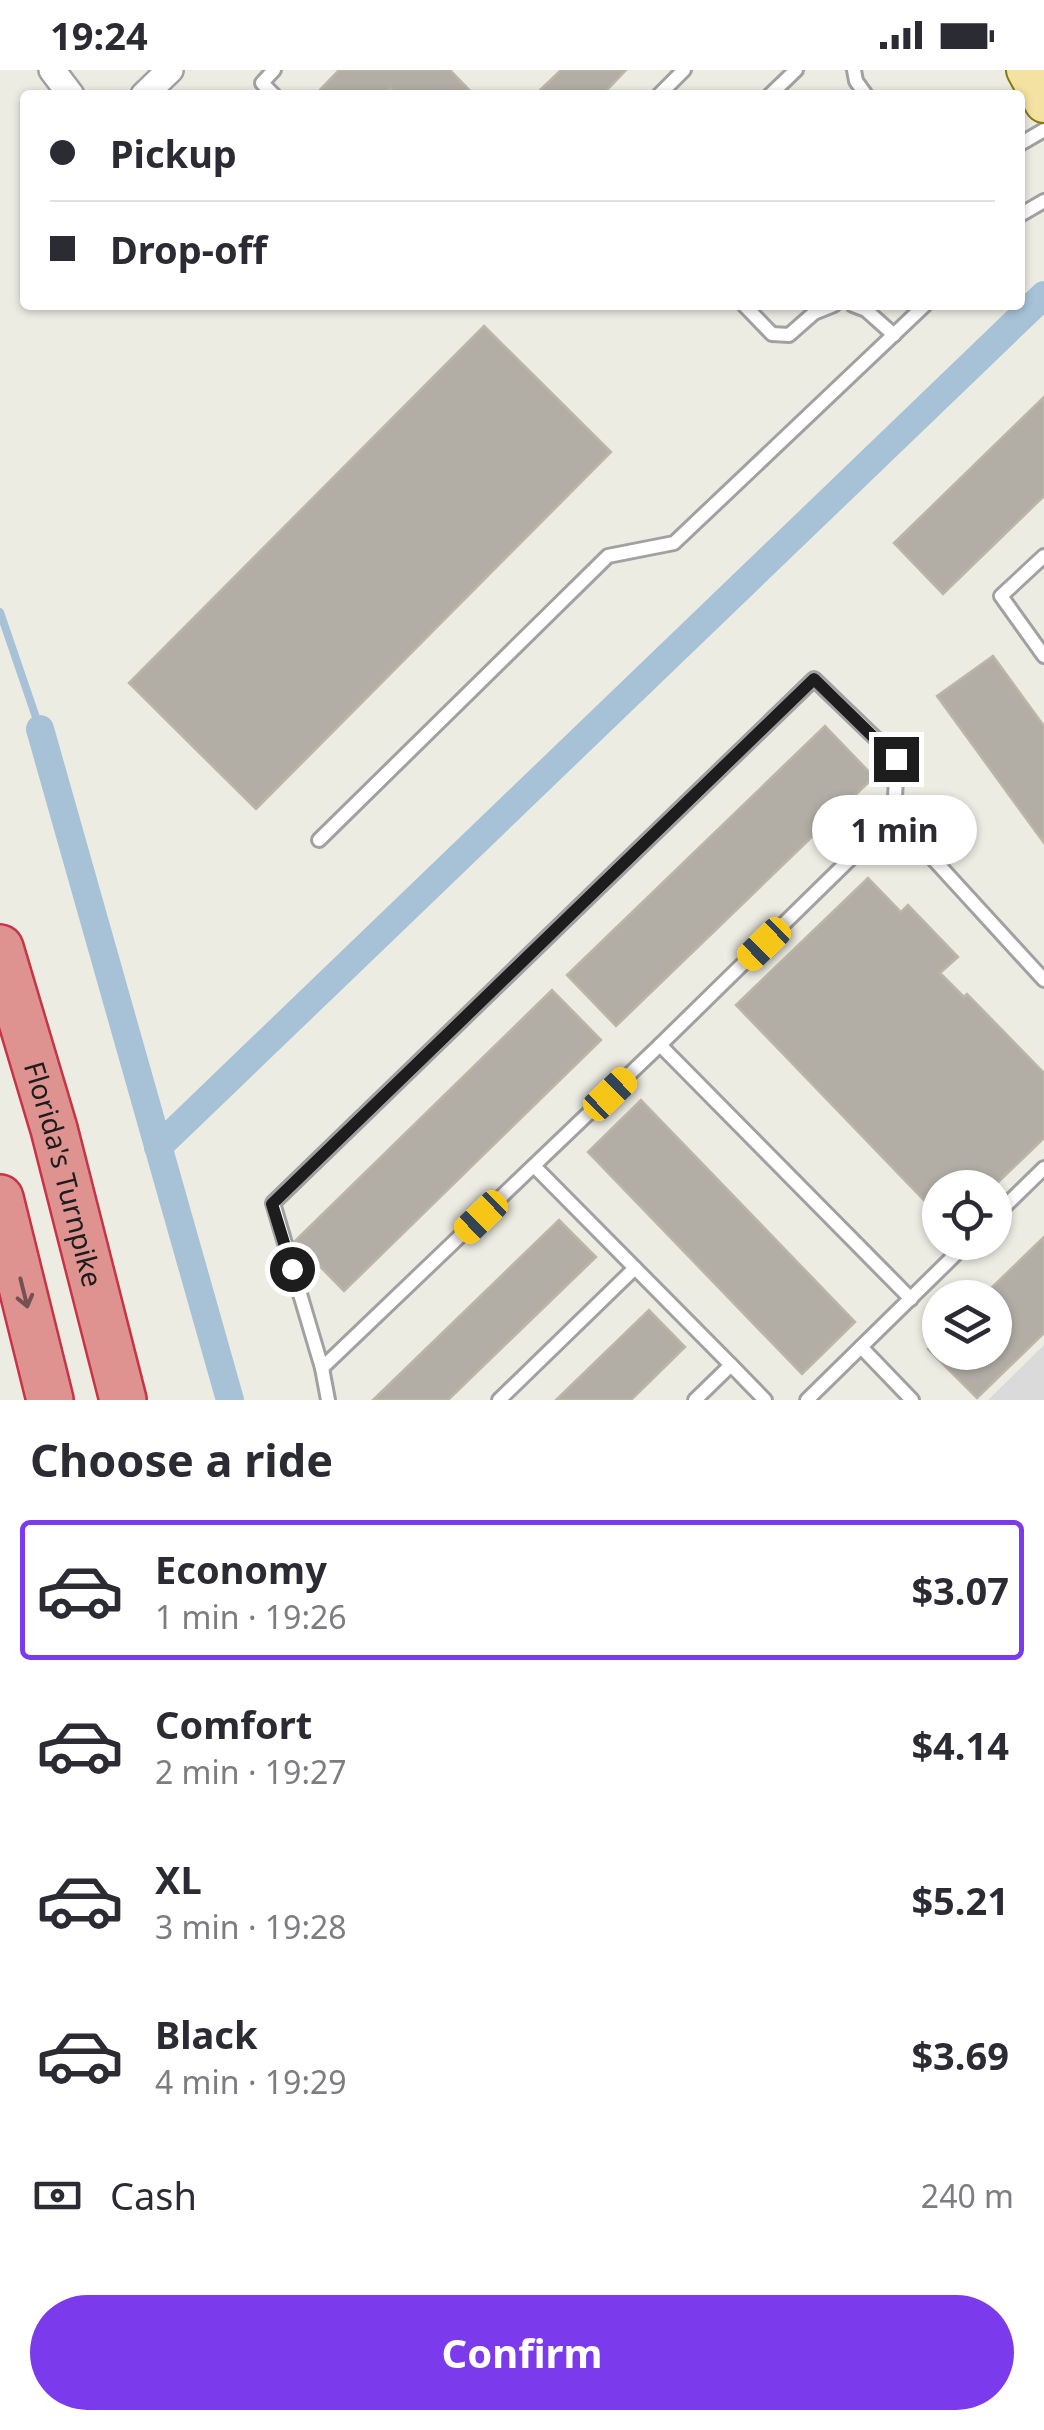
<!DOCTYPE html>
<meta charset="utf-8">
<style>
:root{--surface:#fff;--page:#f7f7f7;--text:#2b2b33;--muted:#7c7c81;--line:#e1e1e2;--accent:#7c3aed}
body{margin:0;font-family:"Noto Sans",sans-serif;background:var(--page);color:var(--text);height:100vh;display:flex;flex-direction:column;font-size:38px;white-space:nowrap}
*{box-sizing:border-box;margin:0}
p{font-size:32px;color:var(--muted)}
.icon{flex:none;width:55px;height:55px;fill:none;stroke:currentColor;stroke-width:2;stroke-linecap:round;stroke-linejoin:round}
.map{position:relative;height:1330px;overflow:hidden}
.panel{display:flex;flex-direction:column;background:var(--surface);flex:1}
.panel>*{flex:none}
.banner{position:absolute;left:20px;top:20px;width:1005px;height:220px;border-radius:10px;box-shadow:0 2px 8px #0004;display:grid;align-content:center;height:220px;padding:0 30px;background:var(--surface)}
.tools{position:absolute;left:922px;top:1100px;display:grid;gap:20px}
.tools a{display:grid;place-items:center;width:90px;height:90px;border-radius:50%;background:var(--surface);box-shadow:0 2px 8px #0004;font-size:50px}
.end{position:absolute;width:45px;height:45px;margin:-22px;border:12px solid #1d1d1d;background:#fff;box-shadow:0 0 0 5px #fff}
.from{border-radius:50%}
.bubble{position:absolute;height:70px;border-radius:35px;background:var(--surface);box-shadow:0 2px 8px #0004;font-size:32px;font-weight:700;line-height:70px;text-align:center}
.car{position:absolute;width:30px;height:60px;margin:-30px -15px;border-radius:12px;box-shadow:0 0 8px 2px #0007;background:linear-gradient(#f5c518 24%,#345 0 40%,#f5c518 0 76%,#345 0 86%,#f5c518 0)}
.banner b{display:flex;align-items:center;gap:35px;height:95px;font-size:38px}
.banner b+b{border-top:2px solid var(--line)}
.banner i{width:25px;height:25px;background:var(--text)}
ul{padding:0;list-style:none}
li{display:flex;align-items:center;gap:30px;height:140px;margin:0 20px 15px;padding:0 10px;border:5px solid transparent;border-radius:10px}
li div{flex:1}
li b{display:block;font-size:38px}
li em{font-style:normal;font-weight:700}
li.active{border-color:var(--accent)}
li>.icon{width:90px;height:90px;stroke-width:1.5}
h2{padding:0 30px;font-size:45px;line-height:120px}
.pay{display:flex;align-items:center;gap:25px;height:110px;padding:0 30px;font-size:38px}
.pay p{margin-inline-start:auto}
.action{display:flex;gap:20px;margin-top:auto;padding:20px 30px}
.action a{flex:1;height:115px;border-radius:60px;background:var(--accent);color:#fff;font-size:40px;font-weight:700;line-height:115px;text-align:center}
.status{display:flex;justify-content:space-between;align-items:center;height:70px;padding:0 50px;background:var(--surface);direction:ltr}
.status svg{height:28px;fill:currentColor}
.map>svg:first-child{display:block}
.residential{fill:#dbdada}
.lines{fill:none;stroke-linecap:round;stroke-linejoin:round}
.stream{stroke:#a7c2d7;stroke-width:8}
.canal{stroke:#a7c2d7;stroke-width:28}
.building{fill:#b2aea6;stroke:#bdb6a7;stroke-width:2.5}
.service-casing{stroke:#a1a1a1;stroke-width:18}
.minor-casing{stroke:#a1a1a1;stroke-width:30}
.primary-casing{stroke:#887a0d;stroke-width:42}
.motorway-casing{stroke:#c83346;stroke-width:50}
.service{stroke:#fff;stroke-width:12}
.minor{stroke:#fff;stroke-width:25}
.primary{stroke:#f3e2a2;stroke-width:38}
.motorway{stroke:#de9391;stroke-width:45}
.oneway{stroke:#745251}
.route{stroke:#1d1d1d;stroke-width:12}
.labels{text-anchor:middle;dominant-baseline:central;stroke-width:10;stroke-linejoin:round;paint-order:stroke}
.street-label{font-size:28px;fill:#1d1d1d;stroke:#fff}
</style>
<div class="status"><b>19:24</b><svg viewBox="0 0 49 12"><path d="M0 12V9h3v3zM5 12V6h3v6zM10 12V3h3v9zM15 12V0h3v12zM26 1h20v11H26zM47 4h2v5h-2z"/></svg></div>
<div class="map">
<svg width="1044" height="1330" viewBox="0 0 1044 1330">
<rect width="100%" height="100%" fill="#edece3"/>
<path class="residential" d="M1044,1275V1330H988Z"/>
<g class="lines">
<path class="stream" d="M0,542L40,659"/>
<g class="canal">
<path d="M40,659L230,1330"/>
<path d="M158,1077L1044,225"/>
</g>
</g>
<g class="building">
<path d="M339,0H450L474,25H398L390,18L383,25H315Z"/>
<path d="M561,0H626L602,25H535Z"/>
<path d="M484,256L611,382L256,739L129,613Z"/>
<path d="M1044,327V426L943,524L894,473Z"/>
<path d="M993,586L1044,656V773L937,626Z"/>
<path d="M825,656L874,707L616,956L567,905Z"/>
<path d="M868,808L901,842L908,835L958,887L940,903L964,927L967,924L1044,1003V1068L992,1118H940V1147L736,935Z"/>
<path d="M552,920L601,970L344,1221L295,1171Z"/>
<path d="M641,1030L855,1252L802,1304L588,1082Z"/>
<path d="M559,1150L596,1187L448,1330H373Z"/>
<path d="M1044,1167V1263L977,1328L928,1279L940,1267V1282H995V1228H981Z"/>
<path d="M649,1240L685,1277L631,1330H556Z"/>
</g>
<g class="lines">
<g class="service-casing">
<g id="service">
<path d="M854,0L856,11L866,25"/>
<path d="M274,25L262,13L274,0"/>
<path d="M659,25L684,0"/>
<path d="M770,25L796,0"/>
<path d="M1020,74L1044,60"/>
<path d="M1020,145L1044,131"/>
<path d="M744,235L772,264L789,265L814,243L834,235"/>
<path d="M853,235L866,240L894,265"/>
<path d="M1044,486L1001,526L1044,586"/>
<path d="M319,770L608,486L674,473L925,235"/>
<path d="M660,975L894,746"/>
<path d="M534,1096L731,1295"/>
<path d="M995,1146L1044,1098"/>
<path d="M911,1229L660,975L322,1298L273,1133L814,609L897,689L894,746L1044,910"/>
<path d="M861,1277L912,1330"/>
<path d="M322,1298L328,1330"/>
<path d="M499,1330L635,1198"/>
<path d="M695,1330L731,1295L765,1330"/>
<path d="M807,1330L968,1172"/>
</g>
</g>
<g class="minor-casing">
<g id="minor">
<path d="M52,0L71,25"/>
<path d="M144,25L170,0"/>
</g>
</g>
<g class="primary-casing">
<path id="primary" d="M1026,0L1044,33"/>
</g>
<g class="motorway-casing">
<g id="motorway">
<path id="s1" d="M0,878L54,1059L123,1330"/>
<path d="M0,1128L50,1330"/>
</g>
</g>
<use href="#service" class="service"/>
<use href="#minor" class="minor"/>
<use href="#primary" class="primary"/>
<use href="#motorway" class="motorway"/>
</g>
<defs><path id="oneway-shaft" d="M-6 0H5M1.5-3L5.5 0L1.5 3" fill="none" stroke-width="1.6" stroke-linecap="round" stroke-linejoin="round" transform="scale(2.5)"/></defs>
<use class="oneway" href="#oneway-shaft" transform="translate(24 1223) rotate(76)"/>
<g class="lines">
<path class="route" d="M292,1199L272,1134L814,609L896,689"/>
</g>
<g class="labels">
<g class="street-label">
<text stroke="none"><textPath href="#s1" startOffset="235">Florida's Turnpike</textPath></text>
</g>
</g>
</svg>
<div class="tools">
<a><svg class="icon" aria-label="locate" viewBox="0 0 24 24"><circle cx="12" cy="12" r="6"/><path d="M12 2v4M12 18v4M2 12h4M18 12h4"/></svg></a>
<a><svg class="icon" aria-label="layers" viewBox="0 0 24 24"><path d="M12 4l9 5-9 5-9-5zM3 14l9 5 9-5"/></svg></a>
</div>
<i class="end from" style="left:292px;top:1199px"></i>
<i class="end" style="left:896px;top:689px"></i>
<div class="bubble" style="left:812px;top:725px;width:165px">1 min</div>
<i class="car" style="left:764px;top:874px;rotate:226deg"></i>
<i class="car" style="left:610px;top:1024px;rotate:46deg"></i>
<i class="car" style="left:481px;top:1147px;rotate:226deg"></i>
<div class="banner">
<b><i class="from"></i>Pickup</b>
<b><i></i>Drop-off</b>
</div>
</div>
<section class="panel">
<h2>Choose a ride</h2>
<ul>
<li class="active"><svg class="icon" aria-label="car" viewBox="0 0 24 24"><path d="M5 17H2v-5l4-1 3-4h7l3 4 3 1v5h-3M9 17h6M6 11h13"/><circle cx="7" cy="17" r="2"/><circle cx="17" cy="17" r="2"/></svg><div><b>Economy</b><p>1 min · 19:26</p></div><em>$3.07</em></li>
<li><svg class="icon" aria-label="car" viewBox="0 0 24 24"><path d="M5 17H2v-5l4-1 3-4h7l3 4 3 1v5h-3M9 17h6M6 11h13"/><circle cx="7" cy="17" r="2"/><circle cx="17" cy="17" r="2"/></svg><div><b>Comfort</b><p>2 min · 19:27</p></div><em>$4.14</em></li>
<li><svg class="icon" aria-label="car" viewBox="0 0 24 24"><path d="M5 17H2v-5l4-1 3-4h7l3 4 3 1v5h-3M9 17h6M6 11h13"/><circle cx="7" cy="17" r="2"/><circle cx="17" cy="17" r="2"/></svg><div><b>XL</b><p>3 min · 19:28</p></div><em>$5.21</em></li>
<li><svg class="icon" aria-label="car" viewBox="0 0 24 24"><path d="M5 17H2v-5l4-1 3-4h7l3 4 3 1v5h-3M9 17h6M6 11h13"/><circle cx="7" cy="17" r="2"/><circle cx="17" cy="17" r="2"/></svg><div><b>Black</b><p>4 min · 19:29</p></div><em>$3.69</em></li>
</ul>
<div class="pay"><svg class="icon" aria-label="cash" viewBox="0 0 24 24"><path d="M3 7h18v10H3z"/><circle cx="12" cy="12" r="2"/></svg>Cash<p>240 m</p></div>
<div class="action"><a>Confirm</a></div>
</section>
